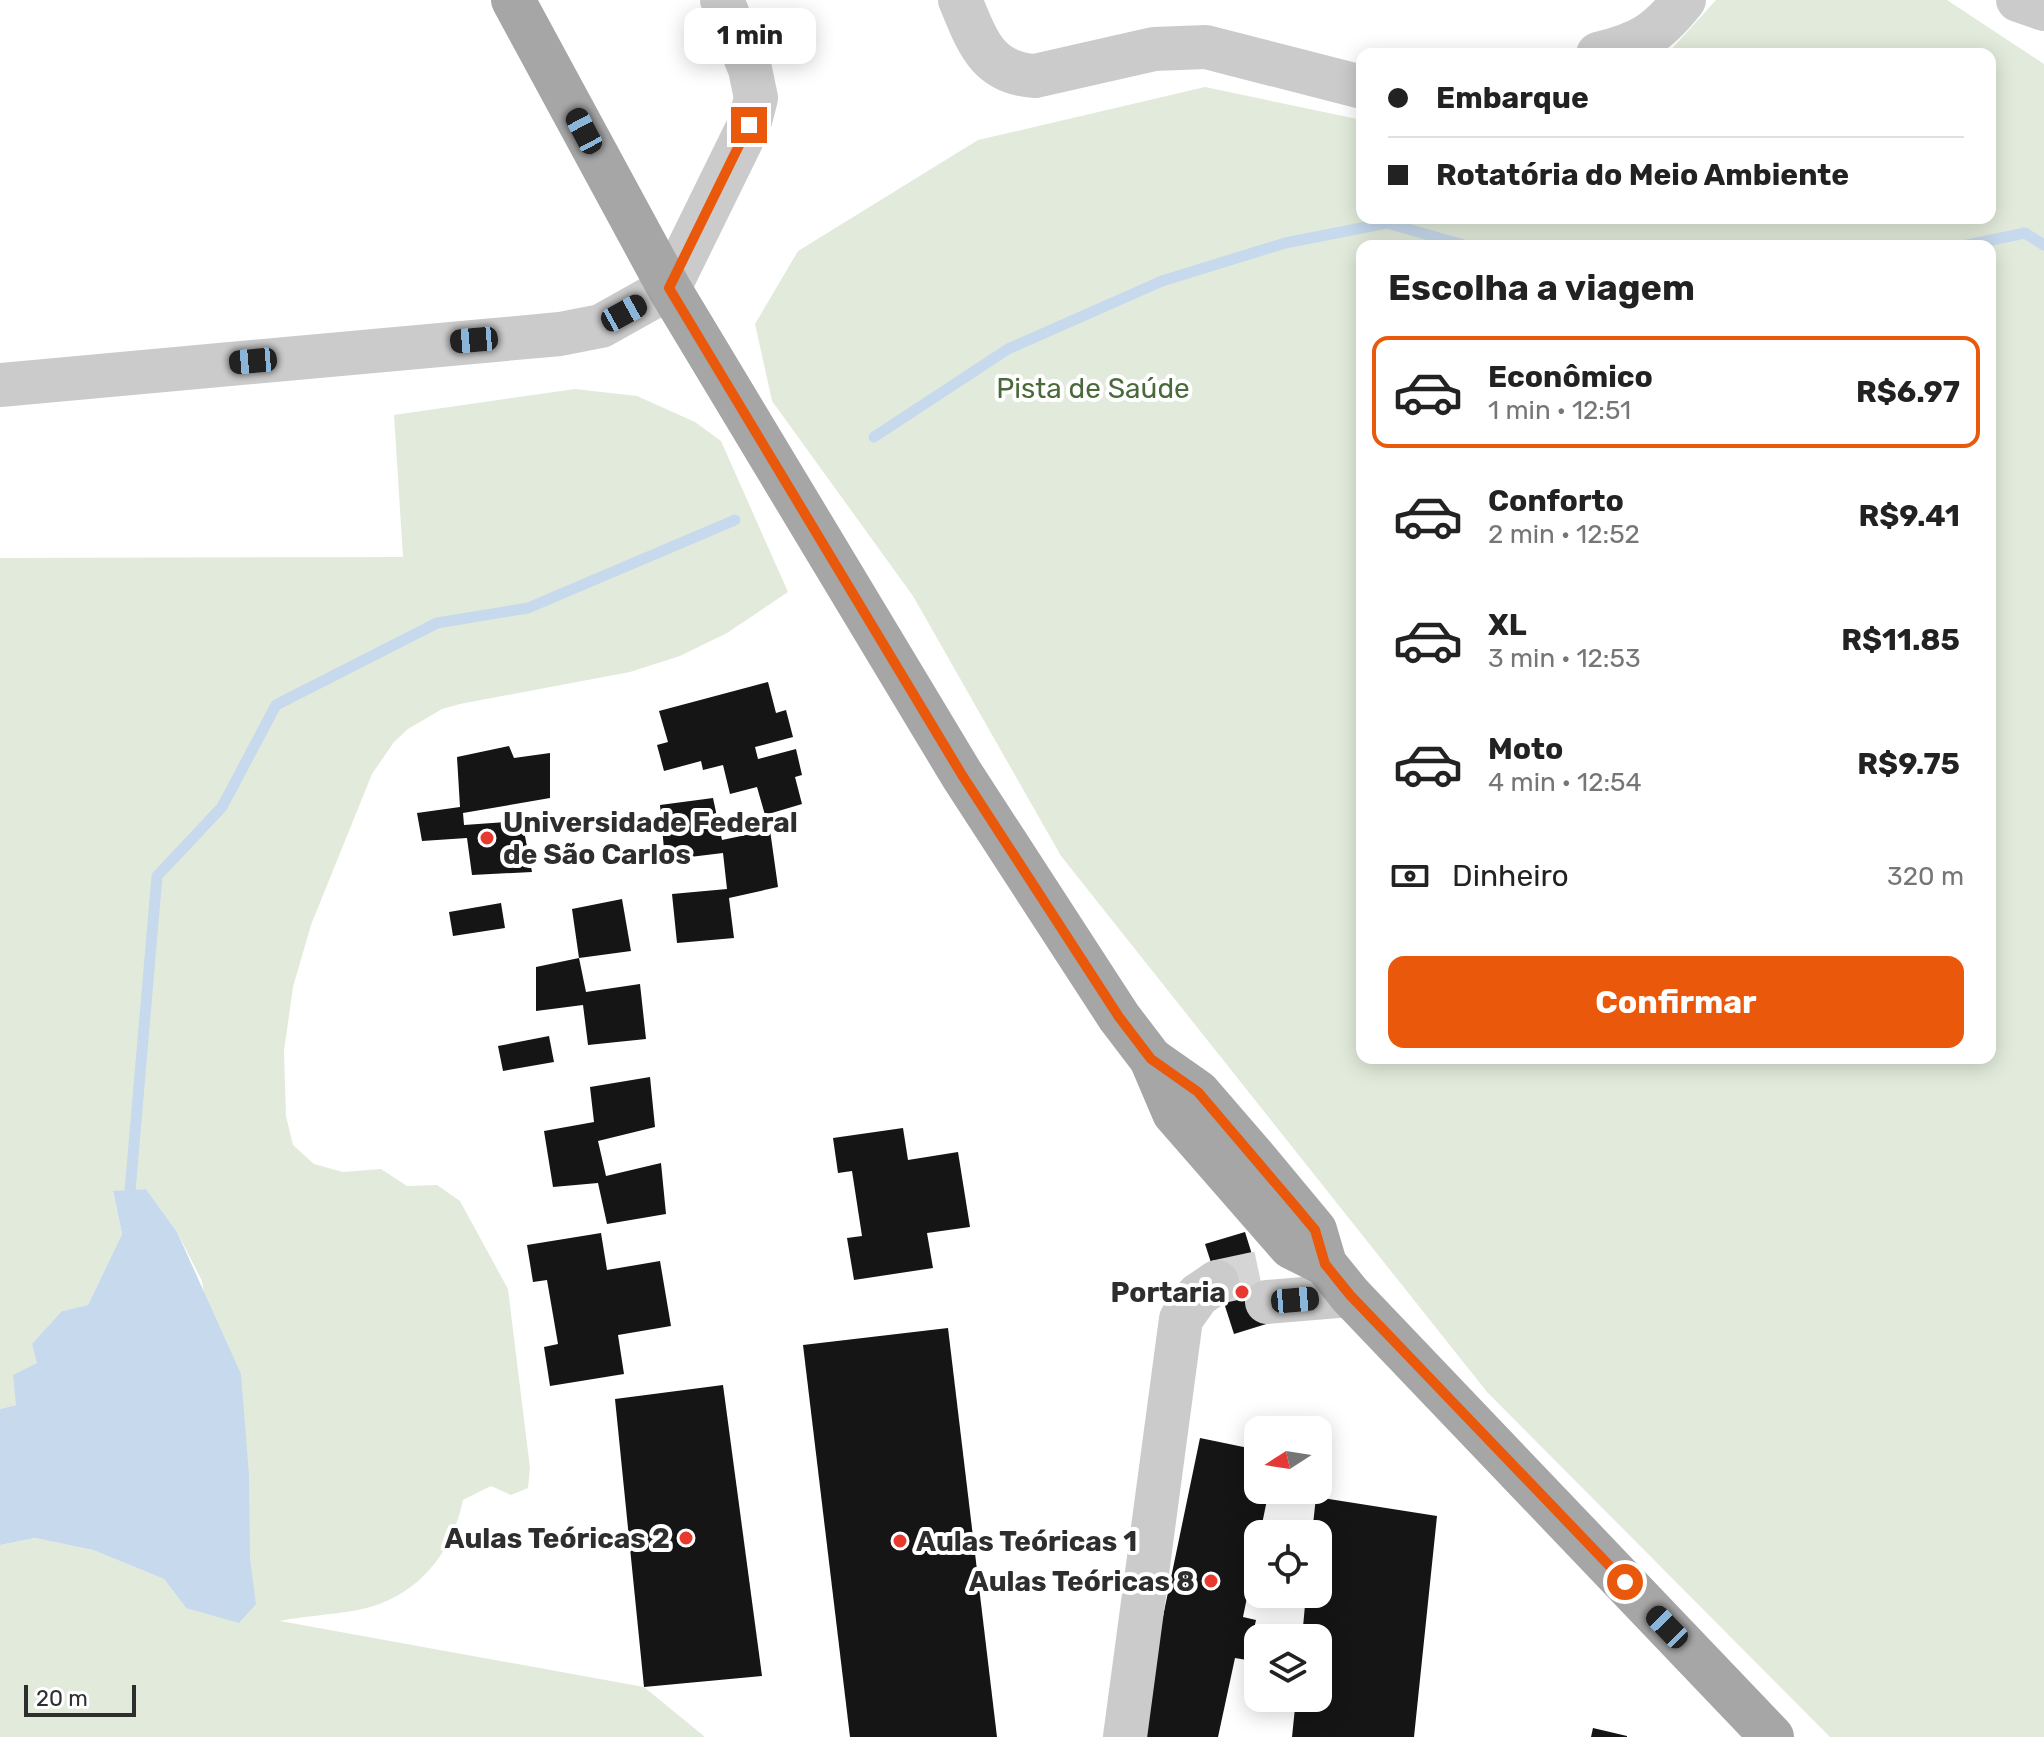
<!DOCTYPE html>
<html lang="pt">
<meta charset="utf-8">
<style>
:root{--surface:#fff;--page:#f2f2f2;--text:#222;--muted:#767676;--line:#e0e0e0;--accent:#ea580c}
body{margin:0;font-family:Rubik,sans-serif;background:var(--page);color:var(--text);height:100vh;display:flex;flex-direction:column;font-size:30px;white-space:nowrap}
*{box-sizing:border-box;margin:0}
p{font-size:26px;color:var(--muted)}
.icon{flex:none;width:44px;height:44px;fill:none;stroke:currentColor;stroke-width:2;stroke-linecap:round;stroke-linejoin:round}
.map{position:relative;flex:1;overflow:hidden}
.drawer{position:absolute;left:1356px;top:240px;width:640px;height:824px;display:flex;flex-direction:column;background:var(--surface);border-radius:16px;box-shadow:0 4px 20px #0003}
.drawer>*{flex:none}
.hud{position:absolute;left:1356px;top:48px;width:640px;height:176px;border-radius:16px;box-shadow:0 4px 20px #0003;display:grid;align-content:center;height:176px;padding:0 32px;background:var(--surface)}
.needle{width:52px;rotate:258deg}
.tools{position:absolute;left:1244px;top:1416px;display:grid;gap:16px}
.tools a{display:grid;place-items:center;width:88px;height:88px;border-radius:16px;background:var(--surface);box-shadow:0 4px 20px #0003;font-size:40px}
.scale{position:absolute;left:24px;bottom:20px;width:112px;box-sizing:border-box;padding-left:8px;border:4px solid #2e2e2e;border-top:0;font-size:22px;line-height:28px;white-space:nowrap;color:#2e2e2e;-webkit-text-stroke:6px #fff;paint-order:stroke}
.end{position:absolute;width:36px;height:36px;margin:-18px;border:10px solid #ea580c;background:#fff;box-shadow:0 0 0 4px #fff}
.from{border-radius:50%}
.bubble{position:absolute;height:56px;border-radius:16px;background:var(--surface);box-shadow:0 4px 20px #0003;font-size:26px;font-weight:700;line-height:56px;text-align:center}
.car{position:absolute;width:24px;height:48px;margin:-24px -12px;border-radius:10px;box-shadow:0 0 6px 2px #0007;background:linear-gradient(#222 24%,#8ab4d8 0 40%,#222 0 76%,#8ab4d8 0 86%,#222 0)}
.hud b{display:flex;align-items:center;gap:28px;height:76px;font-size:30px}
.hud b+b{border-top:2px solid var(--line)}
.hud i{width:20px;height:20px;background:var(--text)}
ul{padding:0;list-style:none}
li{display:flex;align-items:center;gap:24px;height:112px;margin:0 16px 12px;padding:0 16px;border:4px solid transparent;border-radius:16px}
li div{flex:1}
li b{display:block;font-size:30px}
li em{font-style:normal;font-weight:700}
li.on{border-color:var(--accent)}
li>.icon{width:72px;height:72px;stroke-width:1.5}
h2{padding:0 32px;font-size:36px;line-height:96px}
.pay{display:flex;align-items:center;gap:20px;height:88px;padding:0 32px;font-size:30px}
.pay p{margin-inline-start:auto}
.primary-button{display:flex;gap:16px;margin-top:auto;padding:16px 32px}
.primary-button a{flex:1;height:92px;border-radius:16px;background:var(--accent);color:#fff;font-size:32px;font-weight:700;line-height:92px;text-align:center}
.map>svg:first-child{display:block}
.green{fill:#e2ebdb;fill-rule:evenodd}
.water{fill:#c7d9ec}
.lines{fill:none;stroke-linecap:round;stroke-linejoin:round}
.stream{stroke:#c7d9ec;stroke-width:11}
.building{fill:#151515}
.minor-tunnel{stroke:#d5d5d5;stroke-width:44;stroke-dasharray:44 22;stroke-linecap:butt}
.minor{stroke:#cbcbcb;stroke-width:44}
.major{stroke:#a6a6a6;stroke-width:44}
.route{stroke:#ea580c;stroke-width:10}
.poi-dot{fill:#e7392e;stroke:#fff;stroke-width:3}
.labels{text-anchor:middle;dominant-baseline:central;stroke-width:8;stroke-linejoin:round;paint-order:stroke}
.park-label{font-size:28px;fill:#4b6a3b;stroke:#fff}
.poi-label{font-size:28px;font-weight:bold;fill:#2e2e2e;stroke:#fff;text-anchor:end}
</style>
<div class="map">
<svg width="2044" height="1737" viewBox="0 0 2044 1737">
<rect width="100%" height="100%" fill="#fff"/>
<g class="green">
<path d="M1716,0H1947L2044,64V1737H1830L1487,1392L1061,856L913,596L772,401L755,324L798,251L978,140L1205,87L1362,120V218H1990V54H1667ZM1362,246H1990V1058H1362Z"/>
<path d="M575,389L637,396L695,422L721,441L788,592L727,633L680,656L630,672L460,704L442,709L408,729L394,742L372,774L311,925L293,987L284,1051L286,1116L293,1145L314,1164L343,1172L381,1169L407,1186L437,1185L460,1201L508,1289L530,1468L528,1488L511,1495L491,1486L463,1500C451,1558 413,1601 353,1611C329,1615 304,1616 280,1621L644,1687L705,1737H0V1545L35,1538L93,1550L164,1579L186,1608L256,1604L202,1281L177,1232L146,1189L113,1192L122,1234L88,1305L62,1311L16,1405L0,1409V558L403,557L394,415Z"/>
</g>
<path class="water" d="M146,1189L177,1232L241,1374L249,1475L250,1559L256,1604L239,1623L186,1608L164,1579L93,1550L35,1538L0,1545V1409L16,1405L13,1375L37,1363L32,1344L62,1311L88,1305L122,1234L113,1191Z"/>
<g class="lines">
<g class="stream">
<path d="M1963,246L2025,233L2044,245"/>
<path d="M874,437L1008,349L1162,281L1285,243L1387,223L1467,246"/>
<path d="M130,1191L157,876L222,807L276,705L437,623L528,608L735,520"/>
</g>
</g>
<g class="building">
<path d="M768,682L776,713L786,710L793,737L755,747L758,759L796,749L802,775L795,777L802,804L765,815L757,787L730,794L723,765L703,770L701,761L664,771L657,745L668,742L659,711Z"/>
<path d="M509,746L514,758L550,753V798L463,813L464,825L522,821L532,872L472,875L467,838L422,841L417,813L460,807L457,757Z"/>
<path d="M713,798L722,840L770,830L778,887L729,898L734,938L677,943L672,894L727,889L723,853L665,860L660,805Z"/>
<path d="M622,899L631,951L579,958L572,909Z"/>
<path d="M501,903L505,928L453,936L449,912Z"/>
<path d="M579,958L586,992L640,984L646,1039L588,1045L583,1005L536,1011V967Z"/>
<path d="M549,1036L554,1062L503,1071L498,1046Z"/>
<path d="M650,1077L655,1127L598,1141L606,1176L661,1163L666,1214L607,1224L598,1183L553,1187L544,1131L594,1122L590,1087Z"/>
<path d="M903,1128L908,1160L958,1152L970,1227L927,1233L933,1268L854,1280L847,1238L862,1236L852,1171L838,1173L833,1138Z"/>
<path d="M1245,1232L1273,1322L1234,1334L1205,1244Z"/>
<path d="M601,1233L607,1270L660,1261L671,1326L618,1335L624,1374L550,1386L544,1347L558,1344L547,1280L533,1282L527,1245Z"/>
<path d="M948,1328L997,1737H850L803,1345Z"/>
<path d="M723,1385L762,1676L644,1687L615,1399Z"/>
<path d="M1200,1438L1258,1450V1490H1269L1243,1617L1256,1620L1247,1660L1235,1658L1218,1737H1138Z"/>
<path d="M1316,1497L1437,1516L1414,1737H1292L1296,1698H1318V1638H1302L1306,1594H1318V1534H1312Z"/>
<path d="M1593,1728L1627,1736V1737H1591Z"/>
</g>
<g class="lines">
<path class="minor-tunnel" d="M1217,1282L1259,1273"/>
<g class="minor">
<path d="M960,0C977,40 986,73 1035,76L1154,49L1206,47L1362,87"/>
<path d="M2018,0L2044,9"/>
<path d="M1598,54C1640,44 1657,34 1684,0"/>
<path d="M0,385L560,334L601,326L669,288L749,125L756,98L750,69L722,0"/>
<path d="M1267,1302L1350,1295"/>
<path d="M1125,1737L1181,1319L1198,1295L1217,1282"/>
</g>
<g class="major">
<path d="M513,0L669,288L962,775L1119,1017L1151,1059L1174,1113L1291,1247L1325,1264"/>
<path d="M1151,1059L1198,1092L1255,1158L1315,1230L1325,1264L1350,1295L1772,1737"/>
</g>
</g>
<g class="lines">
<path class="route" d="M749,125L669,288L962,775L1119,1017L1151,1059L1198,1092L1295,1206L1315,1230L1325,1264L1350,1295L1625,1582"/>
</g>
<g class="poi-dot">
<circle cx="487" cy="838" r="8"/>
<circle cx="1242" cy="1292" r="8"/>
<circle cx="686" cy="1538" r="8"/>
<circle cx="900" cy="1541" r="8"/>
<circle cx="1211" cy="1581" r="8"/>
</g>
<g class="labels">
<g class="park-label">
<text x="1093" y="388">Pista de Saúde</text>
</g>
<g class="poi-label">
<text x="503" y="822" text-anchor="start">Universidade Federal<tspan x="503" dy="32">de São Carlos</tspan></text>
<text x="1226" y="1292">Portaria</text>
<text x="670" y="1538">Aulas Teóricas 2</text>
<text x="916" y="1541" text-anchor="start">Aulas Teóricas 1</text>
<text x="1195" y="1581">Aulas Teóricas 8</text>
</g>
</g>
</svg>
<div class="tools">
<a><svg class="needle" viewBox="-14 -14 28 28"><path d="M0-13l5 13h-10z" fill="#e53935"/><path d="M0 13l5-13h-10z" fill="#767676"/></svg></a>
<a><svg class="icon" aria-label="locate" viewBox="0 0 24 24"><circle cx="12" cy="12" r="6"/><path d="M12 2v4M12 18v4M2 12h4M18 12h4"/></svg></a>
<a><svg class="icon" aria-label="layers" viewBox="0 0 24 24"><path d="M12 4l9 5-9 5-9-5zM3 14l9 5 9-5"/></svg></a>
</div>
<div class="scale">20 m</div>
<i class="end from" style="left:1625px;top:1582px"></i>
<i class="end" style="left:749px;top:125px"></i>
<div class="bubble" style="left:684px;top:8px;width:132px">1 min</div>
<i class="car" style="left:584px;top:131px;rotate:332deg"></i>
<i class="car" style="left:624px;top:313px;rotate:61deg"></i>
<i class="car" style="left:474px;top:340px;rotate:265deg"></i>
<i class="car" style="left:253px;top:361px;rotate:265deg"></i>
<i class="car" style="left:1295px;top:1300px;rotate:85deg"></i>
<i class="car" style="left:1667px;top:1627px;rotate:316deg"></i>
<div class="hud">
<b><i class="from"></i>Embarque</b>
<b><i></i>Rotatória do Meio Ambiente</b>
</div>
<section class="drawer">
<h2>Escolha a viagem</h2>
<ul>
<li class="on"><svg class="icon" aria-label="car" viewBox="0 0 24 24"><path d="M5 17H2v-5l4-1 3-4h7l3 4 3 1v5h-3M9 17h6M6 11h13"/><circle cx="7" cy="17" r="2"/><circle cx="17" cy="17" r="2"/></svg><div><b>Econômico</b><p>1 min · 12:51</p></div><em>R$6.97</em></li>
<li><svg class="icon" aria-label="car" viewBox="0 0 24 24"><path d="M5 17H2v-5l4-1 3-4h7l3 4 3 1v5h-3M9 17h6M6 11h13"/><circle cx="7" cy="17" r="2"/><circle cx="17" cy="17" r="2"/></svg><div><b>Conforto</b><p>2 min · 12:52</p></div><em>R$9.41</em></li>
<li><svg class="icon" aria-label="car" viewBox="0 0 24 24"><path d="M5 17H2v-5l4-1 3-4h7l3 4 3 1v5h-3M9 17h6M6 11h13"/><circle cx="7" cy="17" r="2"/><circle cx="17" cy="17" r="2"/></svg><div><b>XL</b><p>3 min · 12:53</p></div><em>R$11.85</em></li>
<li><svg class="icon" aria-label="car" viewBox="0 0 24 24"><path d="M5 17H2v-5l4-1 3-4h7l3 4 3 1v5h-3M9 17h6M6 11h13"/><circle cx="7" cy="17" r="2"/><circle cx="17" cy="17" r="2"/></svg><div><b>Moto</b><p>4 min · 12:54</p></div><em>R$9.75</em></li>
</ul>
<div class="pay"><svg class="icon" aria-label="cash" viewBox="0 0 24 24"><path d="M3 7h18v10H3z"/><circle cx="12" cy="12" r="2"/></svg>Dinheiro<p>320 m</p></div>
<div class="primary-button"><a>Confirmar</a></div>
</section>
</div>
